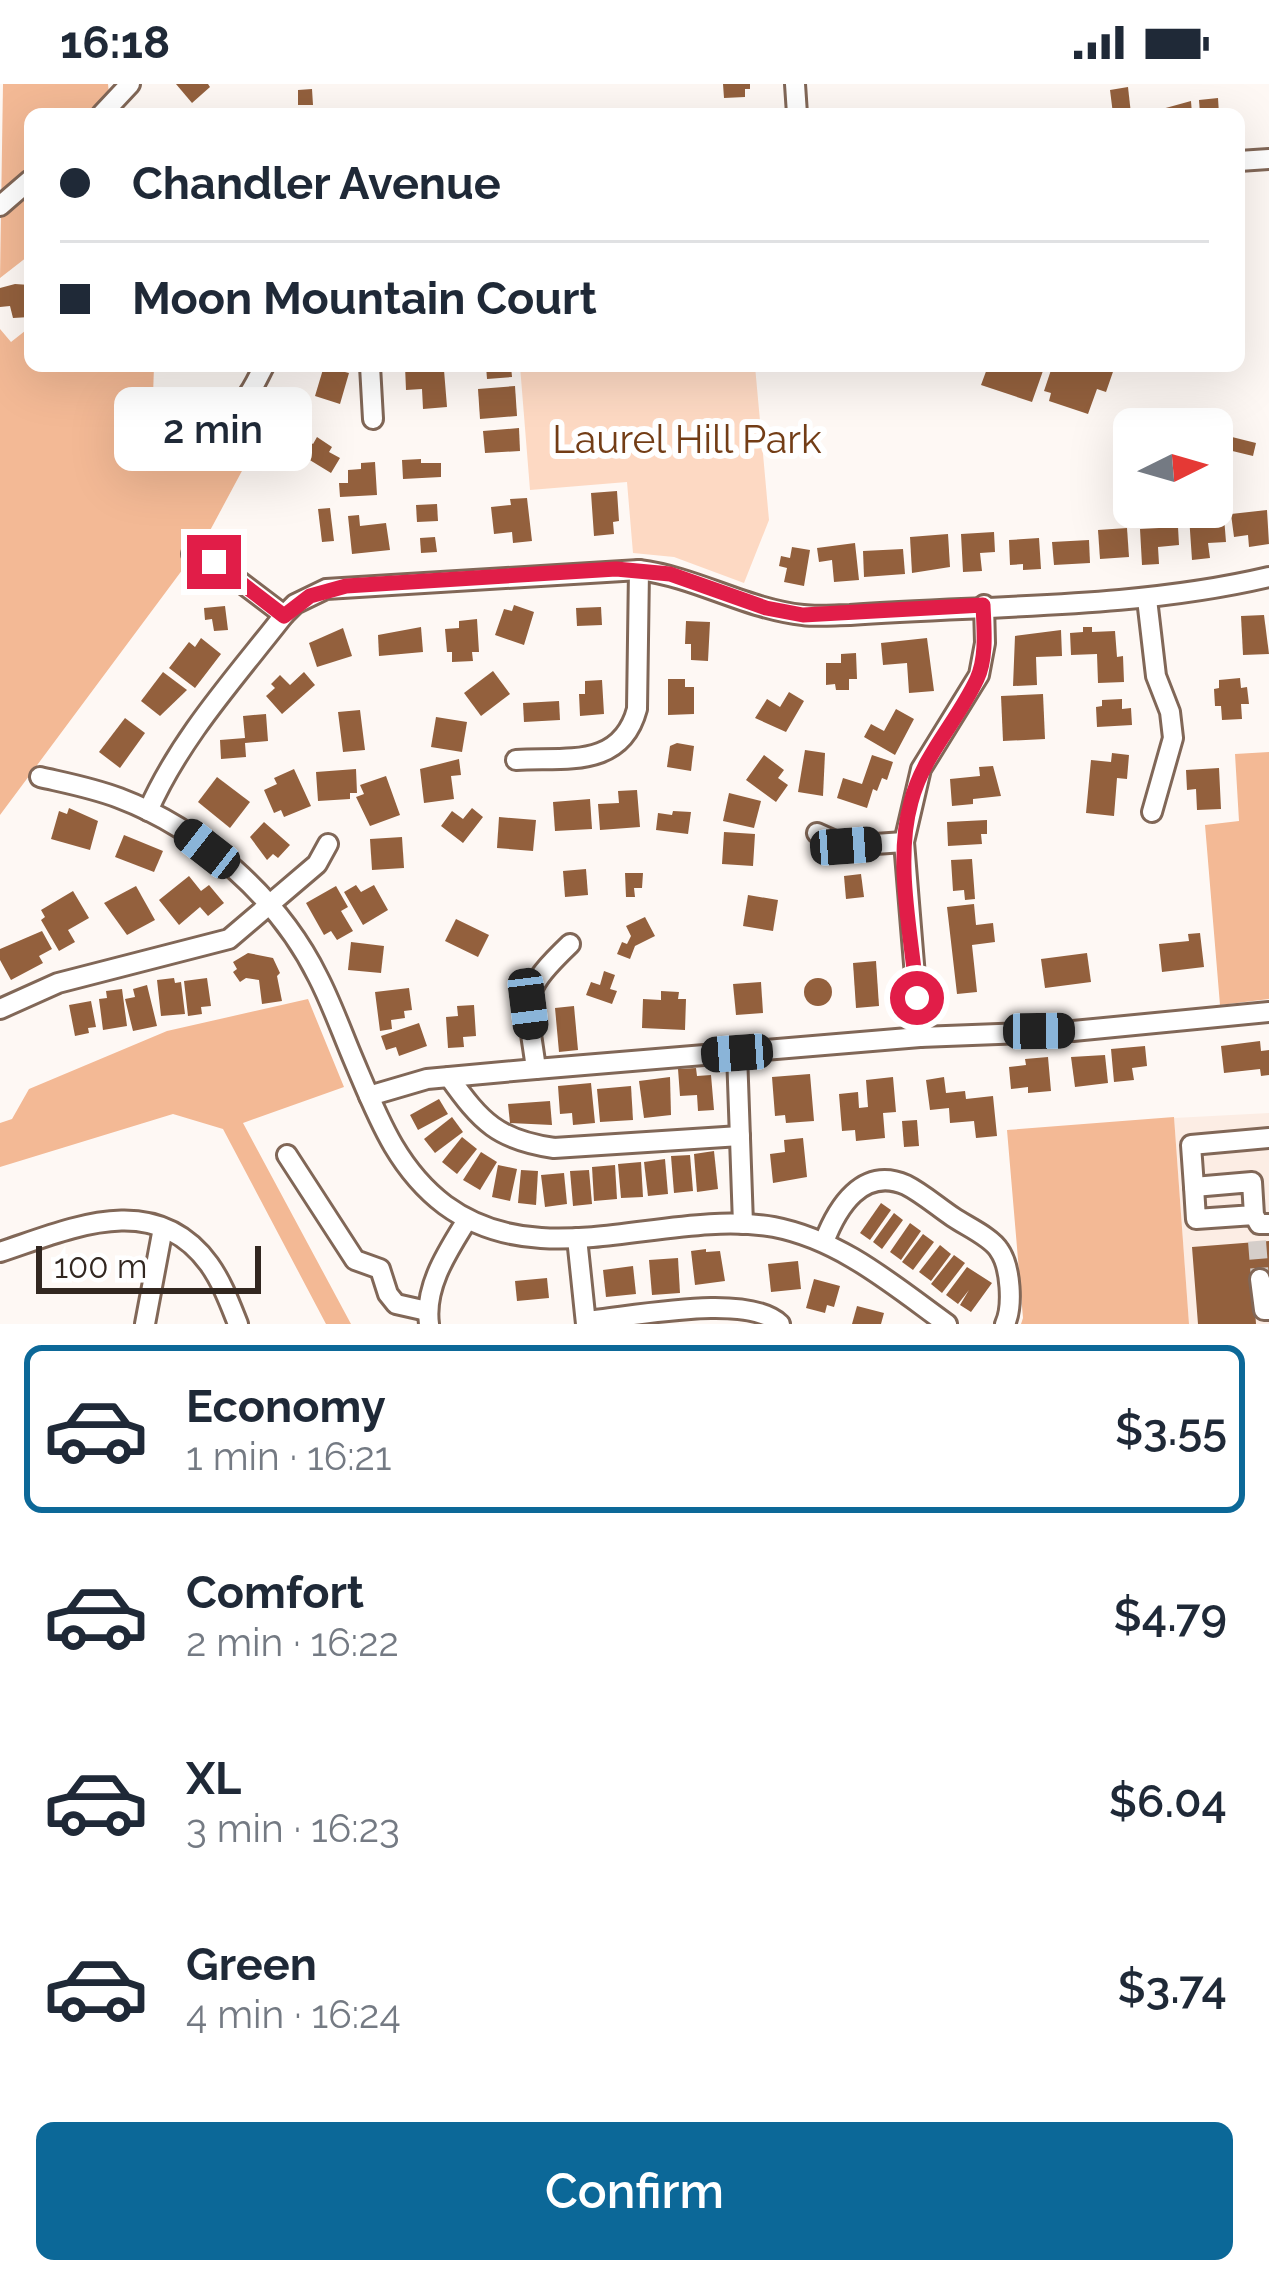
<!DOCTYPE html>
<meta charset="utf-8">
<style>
:root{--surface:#fff;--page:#f2f2f3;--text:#1f2937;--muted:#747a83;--line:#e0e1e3;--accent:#0c6898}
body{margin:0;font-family:Raleway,sans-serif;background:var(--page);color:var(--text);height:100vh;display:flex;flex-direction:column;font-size:45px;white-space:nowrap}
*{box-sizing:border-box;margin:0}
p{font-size:39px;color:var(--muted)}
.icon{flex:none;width:66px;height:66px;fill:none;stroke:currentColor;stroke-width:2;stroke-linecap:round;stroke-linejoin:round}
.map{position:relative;height:1240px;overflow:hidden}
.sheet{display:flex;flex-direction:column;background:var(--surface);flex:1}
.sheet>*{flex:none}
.hud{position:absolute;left:24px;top:24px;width:1221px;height:264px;border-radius:18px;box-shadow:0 12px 48px #0002;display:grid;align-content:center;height:264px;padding:0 36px;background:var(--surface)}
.needle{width:78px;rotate:85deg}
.buttons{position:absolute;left:1113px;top:324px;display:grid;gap:24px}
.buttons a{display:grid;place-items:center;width:120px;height:120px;border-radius:18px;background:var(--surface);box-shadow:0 12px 48px #0002;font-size:60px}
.scale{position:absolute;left:36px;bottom:30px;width:225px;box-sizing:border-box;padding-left:12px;border:6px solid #322720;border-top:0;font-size:33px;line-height:42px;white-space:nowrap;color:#322720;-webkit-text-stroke:9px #fff;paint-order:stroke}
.end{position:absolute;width:54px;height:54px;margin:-27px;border:15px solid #e11d48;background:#fff;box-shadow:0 0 0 6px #fff}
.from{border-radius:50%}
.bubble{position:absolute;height:84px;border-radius:18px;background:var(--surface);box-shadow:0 12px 48px #0002;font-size:39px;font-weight:600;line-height:84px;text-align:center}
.car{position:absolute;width:36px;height:72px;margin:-36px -18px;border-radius:15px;box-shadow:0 0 9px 3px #0007;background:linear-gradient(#222 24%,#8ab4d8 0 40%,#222 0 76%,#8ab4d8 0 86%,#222 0)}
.hud b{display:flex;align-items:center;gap:42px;height:114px;font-size:45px}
.hud b+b{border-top:3px solid var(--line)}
.hud i{width:30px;height:30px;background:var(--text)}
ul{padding:21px 0 0;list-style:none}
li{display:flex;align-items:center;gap:36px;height:168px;margin:0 24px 18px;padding:0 12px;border:6px solid transparent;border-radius:18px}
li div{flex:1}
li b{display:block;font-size:45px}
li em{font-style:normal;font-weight:600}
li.active{border-color:var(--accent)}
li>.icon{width:108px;height:108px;stroke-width:1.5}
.cta{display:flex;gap:24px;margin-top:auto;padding:24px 36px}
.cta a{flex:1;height:138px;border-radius:18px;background:var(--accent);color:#fff;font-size:48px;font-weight:600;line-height:138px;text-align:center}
.status{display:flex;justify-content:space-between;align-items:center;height:84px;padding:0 60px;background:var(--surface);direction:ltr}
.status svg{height:33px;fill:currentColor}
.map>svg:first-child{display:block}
.built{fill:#fcede4}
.green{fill:#fdd9c3}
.forest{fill:#f3b995}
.building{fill:#93603d}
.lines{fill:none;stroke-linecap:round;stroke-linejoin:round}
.minor-tunnel{stroke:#d5ceca;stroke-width:18;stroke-dasharray:18 9;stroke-linecap:butt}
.minor-casing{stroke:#816757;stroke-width:24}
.minor{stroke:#fff;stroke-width:18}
.route{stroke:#e11d48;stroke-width:15}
.labels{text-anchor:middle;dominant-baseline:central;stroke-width:12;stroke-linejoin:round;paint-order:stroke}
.park-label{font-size:39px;fill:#733d16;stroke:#fff}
</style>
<div class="status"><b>16:18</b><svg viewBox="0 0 49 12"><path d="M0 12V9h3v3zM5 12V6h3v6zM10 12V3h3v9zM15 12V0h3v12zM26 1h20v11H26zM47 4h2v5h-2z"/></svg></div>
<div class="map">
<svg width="1269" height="1240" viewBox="0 0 1269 1240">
<rect width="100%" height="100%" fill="#fef8f4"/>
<path class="built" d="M1269,1029V1240H1189L1174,1034Z"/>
<path class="green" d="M520,282H755L769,436L744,499L674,473L633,469L627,398L530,406Z"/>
<g class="forest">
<path d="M3,0H108L111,30H30V177L27,173L0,194Z"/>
<path d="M30,243V282H154L151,371L243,385L206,454L0,731V245L11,258Z"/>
<path d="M1269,668V915L1220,921L1205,741L1239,737L1235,670Z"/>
<path d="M308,915L344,1003L243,1039L351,1240H326L223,1045L173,1030L0,1083V1039L12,1035L29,1005L167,947Z"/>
<path d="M1174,1033L1189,1240H1021L1023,1234L1007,1046Z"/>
</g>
<g class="building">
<path d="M176,0H208L210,3L192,19Z"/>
<path d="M723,0H750V5H745V13L724,14Z"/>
<path d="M1128,3L1131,30H1113L1110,6Z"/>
<path d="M312,5L313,21H298V6Z"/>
<path d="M1218,14L1219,30H1200L1199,16Z"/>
<path d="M1191,17L1192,30H1163L1162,25Z"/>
<path d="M15,200L30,201V233L13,234L10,222L0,223V204Z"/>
<path d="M324,282H343L341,287L349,289L340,320L315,312Z"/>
<path d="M405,282H422L423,288L444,286L447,323L423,325L422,305L406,306Z"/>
<path d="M486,282H511L512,293L487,295Z"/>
<path d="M988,282H1115L1106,308L1097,305L1088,330L1049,317L1051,309L1044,307L1051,286L1044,284L1032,318L981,301Z"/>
<path d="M515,302L517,332L480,335L478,305Z"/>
<path d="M161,321H187V355L158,354Z"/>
<path d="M239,328L255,332L245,370L225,373V356L233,354Z"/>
<path d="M519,344L520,367L485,369L483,347Z"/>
<path d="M1216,349L1256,359L1253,372L1220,364L1214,360Z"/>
<path d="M317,353L332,363L329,368L340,374L331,389L295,367L304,354L313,360Z"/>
<path d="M421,375V379H441V393L403,395L402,376Z"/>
<path d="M375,378L377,411L340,413L339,399H348V386L361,385V379Z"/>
<path d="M617,407L619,437L613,438L614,450L594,452L591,409Z"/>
<path d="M527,414L532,457L513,459L512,448L494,450L491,423L511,421L510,415Z"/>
<path d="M437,420L438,437L417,438L416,421Z"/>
<path d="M330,424L334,457L322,458L318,425Z"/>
<path d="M1267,426L1269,460L1249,463L1248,451L1234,453L1231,430Z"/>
<path d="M1208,430V434L1224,433L1226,458L1208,459L1210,474L1192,476L1189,432Z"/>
<path d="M359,431L360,442L386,439L390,466L352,470L348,432Z"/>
<path d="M1178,443L1179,461L1158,463L1159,480L1142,481L1140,445Z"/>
<path d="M1127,444L1129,473L1100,475L1098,446Z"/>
<path d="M994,448L995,468L980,469L982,487L963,488L961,450Z"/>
<path d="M948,450L950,483L912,489L910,453Z"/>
<path d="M435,453L437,468L421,469L420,454Z"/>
<path d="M1039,454L1041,485L1023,486V480L1010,481L1009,456Z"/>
<path d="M1089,456L1090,479L1054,481L1052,458Z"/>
<path d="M855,459L859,496L834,498L832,476L819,478L817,464Z"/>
<path d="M792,463L810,466L804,502L784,498L787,484L779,482L781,472L790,474Z"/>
<path d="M903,465L905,490L864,493L863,467Z"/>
<path d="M514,521L534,528L524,561L495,551L504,525L512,527Z"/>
<path d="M225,522L228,546L214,547L212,535L205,536L204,524Z"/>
<path d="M601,523L602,541L577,542L576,524Z"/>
<path d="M1264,531L1269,570L1243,571L1241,532Z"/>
<path d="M477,535L479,568H472L473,577L452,578V568H447L445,545L459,544V537Z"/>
<path d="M686,537L710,538L708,577L691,576V560H685Z"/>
<path d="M421,543L423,568L379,572L378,551Z"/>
<path d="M1083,543H1092V548L1115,547L1117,573L1123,572L1124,598L1098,599L1097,570L1071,571L1070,549L1083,548Z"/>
<path d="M343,544L352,572L317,583L309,559Z"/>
<path d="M1061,546L1062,572L1036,573L1037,601L1013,602L1015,552Z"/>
<path d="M201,554L221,570L195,604L169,584L189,558L195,563Z"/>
<path d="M927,554L934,607L909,609L907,579L883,581L881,559Z"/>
<path d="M856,569L857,595H849V606H836L835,600L826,601V579H841V570Z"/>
<path d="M493,587L510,610L481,632L464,609Z"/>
<path d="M163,588L187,606L160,632L141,617Z"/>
<path d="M304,588L315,601L282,630L266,612L275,604L271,600L280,591L290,601Z"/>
<path d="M1240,594L1241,604L1247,603L1249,620H1241L1242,635L1222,636L1221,622H1215L1214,605L1219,604V596Z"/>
<path d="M668,595H685V603H694V630L668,631Z"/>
<path d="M602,596L604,630L580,632L579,610H585V597Z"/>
<path d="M789,608L804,617L786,648L755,634L767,615L780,623Z"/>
<path d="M1043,610L1045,655L1003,657L1001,612Z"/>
<path d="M1122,615V625L1131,624L1132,641L1097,643L1096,623L1102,622V616Z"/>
<path d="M559,617L560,636L524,638L523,619Z"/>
<path d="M896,625L914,635L895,671L864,653L871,640L884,647Z"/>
<path d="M360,626L365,666L343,668L338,628Z"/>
<path d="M266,630L268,657L245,659L246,673L221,675L220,656L245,654L243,632Z"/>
<path d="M436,633L467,638L462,668L431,663Z"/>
<path d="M125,634L145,649L120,684L99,668Z"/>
<path d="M677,659L694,662L691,687L667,683L670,662Z"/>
<path d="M805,666L825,669L823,712L798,708Z"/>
<path d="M1112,669L1129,671L1127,695L1117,694L1114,732L1086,729L1091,676L1111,678Z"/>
<path d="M764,671L784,686L778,694L788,701L776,718L746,696Z"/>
<path d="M872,671L893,678L887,696L882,694L877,707L873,705L867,724L837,714L843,694L862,700Z"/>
<path d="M459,675L461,691L451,692L454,715L424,719L420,685Z"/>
<path d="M993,682L1001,712L973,715V720L952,722L950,695L980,692L979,683Z"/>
<path d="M1219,684L1221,725L1197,726L1196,705L1187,706L1186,686Z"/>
<path d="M294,685L311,722L284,733L281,726L274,729L264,706L277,700L274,694Z"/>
<path d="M356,685L357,709H350V715L318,717L316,688Z"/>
<path d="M386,692L400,731L370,742L356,713L364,710L360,701Z"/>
<path d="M217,693L250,718L230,744L198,718Z"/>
<path d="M637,706L640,743L600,746L598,720L619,719L618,707Z"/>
<path d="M729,709L761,717L754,744L723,737Z"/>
<path d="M590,715L592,745L555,747L553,718Z"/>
<path d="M69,724L98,737L90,766L51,755L59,727L67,730Z"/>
<path d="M472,724L483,733L463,759L441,742L452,727L463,735Z"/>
<path d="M673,727L691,728L688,750L656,746L658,729L672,731Z"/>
<path d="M499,733L536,736L533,767L497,764Z"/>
<path d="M987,736V750H981L982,760L948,762L947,738Z"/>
<path d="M264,738L290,761L278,774L273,770L267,776L250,753Z"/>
<path d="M724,748L755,750L753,782L722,780Z"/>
<path d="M124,751L163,767L154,788L115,773Z"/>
<path d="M402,753L404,784L372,786L370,755Z"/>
<path d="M972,775L975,815L965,816L964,806L953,807L951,776Z"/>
<path d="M586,785L588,811L565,813L563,787Z"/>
<path d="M625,789H643L642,804H634L635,813H626Z"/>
<path d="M861,790L864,813L846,815L844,792Z"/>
<path d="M189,792L201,807L209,801L224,819L208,832L200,823L179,841L159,816Z"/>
<path d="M356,801L361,808L374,801L388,826L363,841L344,808Z"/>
<path d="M136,802L155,836L127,851L104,819Z"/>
<path d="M336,802L348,823L341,827L353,847L337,856L331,847L324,851L306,819Z"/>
<path d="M73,807L89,834L68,846L75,858L59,867L41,836L45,833L41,826Z"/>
<path d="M748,811L778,816L773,847L743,842Z"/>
<path d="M974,820L976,841L993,839L995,858L972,861L977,908L957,910L947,823Z"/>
<path d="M645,833L655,852L635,862L630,875L617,870L622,858L627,860L631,852L626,842Z"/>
<path d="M456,835L489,851L478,873L445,857Z"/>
<path d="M42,847L52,865L39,872L43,879L11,896L0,876V865Z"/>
<path d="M1200,849L1204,883L1162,888L1159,860L1189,857L1188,850Z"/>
<path d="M351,858L384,862L381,889L348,886Z"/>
<path d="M248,869L273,874L280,889L277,892L282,917L262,920L259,896L246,894L240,898L233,888L237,885L233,878Z"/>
<path d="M1087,869L1091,898L1045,904L1041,875Z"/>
<path d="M876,877L879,922L856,924L853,879Z"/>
<path d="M604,887L615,891L610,905L617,907L612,920L586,911L591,898L600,901Z"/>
<circle cx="818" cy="908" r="14"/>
<path d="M174,894L175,899L181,898L185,930L161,932L157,896Z"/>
<path d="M207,894L211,922L201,923L202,930L188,932L184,897Z"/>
<path d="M761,898L763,929L736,931L733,900Z"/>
<path d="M147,901L157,942L133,947L125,915L135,913L133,905Z"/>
<path d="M409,904L412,926L404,927L405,934L391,936L392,945L380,947L375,908Z"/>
<path d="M122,905L127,942L103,946L99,915L107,914L106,907Z"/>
<path d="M661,907L679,908L678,915H686L685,946L642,944L643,915L661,916Z"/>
<path d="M91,917L96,943L88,944L89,949L75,952L69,921Z"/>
<path d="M474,921L476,952L463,953L464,963L448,964L446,933L458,932L457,922Z"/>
<path d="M574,922L578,966L559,968L555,924Z"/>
<path d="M419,939L427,962L399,972L396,963L386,966L381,952Z"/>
<path d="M1260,957L1261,967L1269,966V991L1261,992L1260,985L1224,989L1221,962Z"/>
<path d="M1145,962L1147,982L1132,984L1134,996L1114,998L1111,965Z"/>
<path d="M1105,971L1108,999L1075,1003L1071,973Z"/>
<path d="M1048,973L1051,1007L1028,1009V1003L1011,1005L1009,983L1026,981L1025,975Z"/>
<path d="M696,984L697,992L711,991L714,1026L698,1027L697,1011L680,1012L678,985Z"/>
<path d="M810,990L814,1037L786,1039L785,1031L775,1032L772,993Z"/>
<path d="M670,993L671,1031L644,1034L639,997Z"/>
<path d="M893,993L896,1028L883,1029L885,1054L856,1057L855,1046L842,1047L839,1010L858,1008L859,1024L868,1023L866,996Z"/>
<path d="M944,993L946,1009L965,1007L966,1015L993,1012L997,1052L976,1054L974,1037L950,1039L949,1024L930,1026L926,996Z"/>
<path d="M591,999L595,1039L573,1041L572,1029L560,1030L558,1002Z"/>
<path d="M631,1002L633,1036L600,1038L597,1005Z"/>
<path d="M439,1015L448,1030L418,1046L410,1031Z"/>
<path d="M550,1017L552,1041L510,1039L508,1020Z"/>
<path d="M452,1033L463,1048L435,1069L424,1055Z"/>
<path d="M917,1036L919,1062L904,1063L902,1037Z"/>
<path d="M462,1053L477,1065L457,1090L442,1078Z"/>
<path d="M803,1054L807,1093L773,1099L770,1070L785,1068L784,1056Z"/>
<path d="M714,1067L718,1105L697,1108L694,1070Z"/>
<path d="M481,1068L497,1078L480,1106L463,1096Z"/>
<path d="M690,1071L693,1107L674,1109L671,1072Z"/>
<path d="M665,1075L668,1110L648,1112L644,1078Z"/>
<path d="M641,1078L643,1113L621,1114L618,1080Z"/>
<path d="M498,1081L517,1085L510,1117L492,1113Z"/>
<path d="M615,1081L617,1115L594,1117L592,1083Z"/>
<path d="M521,1086L538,1087L536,1121L518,1119Z"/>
<path d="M589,1086L592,1120L573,1122L570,1087Z"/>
<path d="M564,1089L567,1120L545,1123L541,1091Z"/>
<path d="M881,1119L891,1126L870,1156L860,1149Z"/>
<path d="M894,1129L903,1136L882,1165L873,1158Z"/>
<path d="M910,1139L921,1147L901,1176L890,1168Z"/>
<path d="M923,1150L934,1158L913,1186L902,1178Z"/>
<path d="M1269,1157V1194L1253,1195L1256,1240H1198L1192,1163Z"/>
<path d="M940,1161L951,1170L931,1197L919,1188Z"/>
<path d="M706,1165V1168L720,1167L725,1197L695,1201L691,1167Z"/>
<path d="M954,1171L965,1179L942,1209L931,1200Z"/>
<path d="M678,1174L680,1209L652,1211L649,1176Z"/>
<path d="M798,1177L801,1205L771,1208L768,1180Z"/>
<path d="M633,1182L636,1210L606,1213L603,1186Z"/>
<path d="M967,1183L992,1199L971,1228L960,1221L969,1206L958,1220L946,1211Z"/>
<path d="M547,1194L549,1214L517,1217L515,1197Z"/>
<path d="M814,1195L840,1202L834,1223L827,1221L825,1229L806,1224Z"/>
<path d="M857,1222L884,1229L881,1240H852Z"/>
</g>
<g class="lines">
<path class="minor-tunnel" d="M1257,1157L1260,1195"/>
<g class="minor-casing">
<g id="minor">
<path d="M795,0L797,30"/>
<path d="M102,30L130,0"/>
<path d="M1239,77L1269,75"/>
<path d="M0,122L30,96"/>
<path d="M370,282L373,335"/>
<path d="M217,329C246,325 252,305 264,282"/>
<path d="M192,470L214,478L284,531"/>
<path d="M1147,515L1156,592L1170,628L1173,654L1152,728"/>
<path d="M516,676C566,673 621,685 637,625L639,486"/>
<path d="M40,693C66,699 93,704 119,714C201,745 279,814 318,893C332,920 342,949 354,977C377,1031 396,1084 445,1121C543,1193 665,1124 774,1143C841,1156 893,1201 947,1240"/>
<path d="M148,727C180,654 235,594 284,531L295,520L326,505L639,486C696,493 746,525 803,531C818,533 835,531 850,531C990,521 1133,525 1269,493"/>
<path d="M817,749L846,762L904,758"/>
<path d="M0,925L58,899L229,855L317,780L328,760"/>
<path d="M920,953L904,758L921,685L979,591L985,559L984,521"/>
<path d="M737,969L743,1140"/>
<path d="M536,985C527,914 516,912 570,860"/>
<path d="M449,993C481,1038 498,1056 554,1064L740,1052"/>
<path d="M369,1012L427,995L536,985L920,953L1073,947L1269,928"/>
<path d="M287,1071L355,1176L380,1185L388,1210L396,1220L427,1227"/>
<path d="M1194,1103L1191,1061L1269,1054"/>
<path d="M1254,1131L1252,1098L1194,1103L1196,1135L1254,1131L1259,1140H1269"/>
<path d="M577,1154L586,1240"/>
<path d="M824,1158C837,1124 862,1082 906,1101C922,1109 938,1123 953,1133C966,1142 991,1153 999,1166C1011,1183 1013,1223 1005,1240"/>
<path d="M0,1168C70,1145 154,1105 209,1180C222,1198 230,1220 238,1240"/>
<path d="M1260,1195L1264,1226H1269"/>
<path d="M586,1237C632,1233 747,1208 780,1240"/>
<path d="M145,1240L163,1144"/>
<path d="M429,1240C424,1202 448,1167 467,1136"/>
</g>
</g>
<use href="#minor" class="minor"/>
</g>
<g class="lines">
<path class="route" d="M214,478L284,532L310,512L346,502L616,485L670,490L766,524L803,531L983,521C984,545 987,573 977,595C957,638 923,671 911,718C894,779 912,852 917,914"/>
</g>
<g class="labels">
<g class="park-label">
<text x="687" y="355">Laurel Hill Park</text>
</g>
</g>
</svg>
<div class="buttons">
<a><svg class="needle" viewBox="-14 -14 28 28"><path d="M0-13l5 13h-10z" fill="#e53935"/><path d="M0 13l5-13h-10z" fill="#747a83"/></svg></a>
</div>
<div class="scale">100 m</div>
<i class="end from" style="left:917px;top:914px"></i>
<i class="end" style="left:214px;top:478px"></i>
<div class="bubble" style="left:114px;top:303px;width:198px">2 min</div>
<i class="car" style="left:846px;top:762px;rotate:86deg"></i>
<i class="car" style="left:207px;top:765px;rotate:308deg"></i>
<i class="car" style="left:528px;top:920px;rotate:173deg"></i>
<i class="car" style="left:1039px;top:947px;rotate:89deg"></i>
<i class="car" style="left:737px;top:969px;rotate:266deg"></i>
<div class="hud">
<b><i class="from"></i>Chandler Avenue</b>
<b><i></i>Moon Mountain Court</b>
</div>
</div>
<section class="sheet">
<ul>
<li class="active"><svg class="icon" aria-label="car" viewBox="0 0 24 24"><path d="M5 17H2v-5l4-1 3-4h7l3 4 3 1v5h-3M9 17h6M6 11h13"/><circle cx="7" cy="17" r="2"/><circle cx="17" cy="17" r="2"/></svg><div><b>Economy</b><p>1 min · 16:21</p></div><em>$3.55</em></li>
<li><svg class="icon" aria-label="car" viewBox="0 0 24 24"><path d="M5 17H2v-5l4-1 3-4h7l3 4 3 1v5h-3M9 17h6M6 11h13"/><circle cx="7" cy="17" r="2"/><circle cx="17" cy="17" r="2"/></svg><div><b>Comfort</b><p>2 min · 16:22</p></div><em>$4.79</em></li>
<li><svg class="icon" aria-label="car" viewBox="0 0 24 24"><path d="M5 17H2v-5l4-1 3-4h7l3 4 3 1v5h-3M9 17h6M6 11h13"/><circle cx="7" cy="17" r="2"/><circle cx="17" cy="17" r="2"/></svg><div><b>XL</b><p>3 min · 16:23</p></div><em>$6.04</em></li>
<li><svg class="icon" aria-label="car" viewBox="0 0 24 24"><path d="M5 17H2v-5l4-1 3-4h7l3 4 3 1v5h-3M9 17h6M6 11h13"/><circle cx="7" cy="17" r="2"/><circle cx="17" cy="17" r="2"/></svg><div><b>Green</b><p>4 min · 16:24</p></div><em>$3.74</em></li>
</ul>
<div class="cta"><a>Confirm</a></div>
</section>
